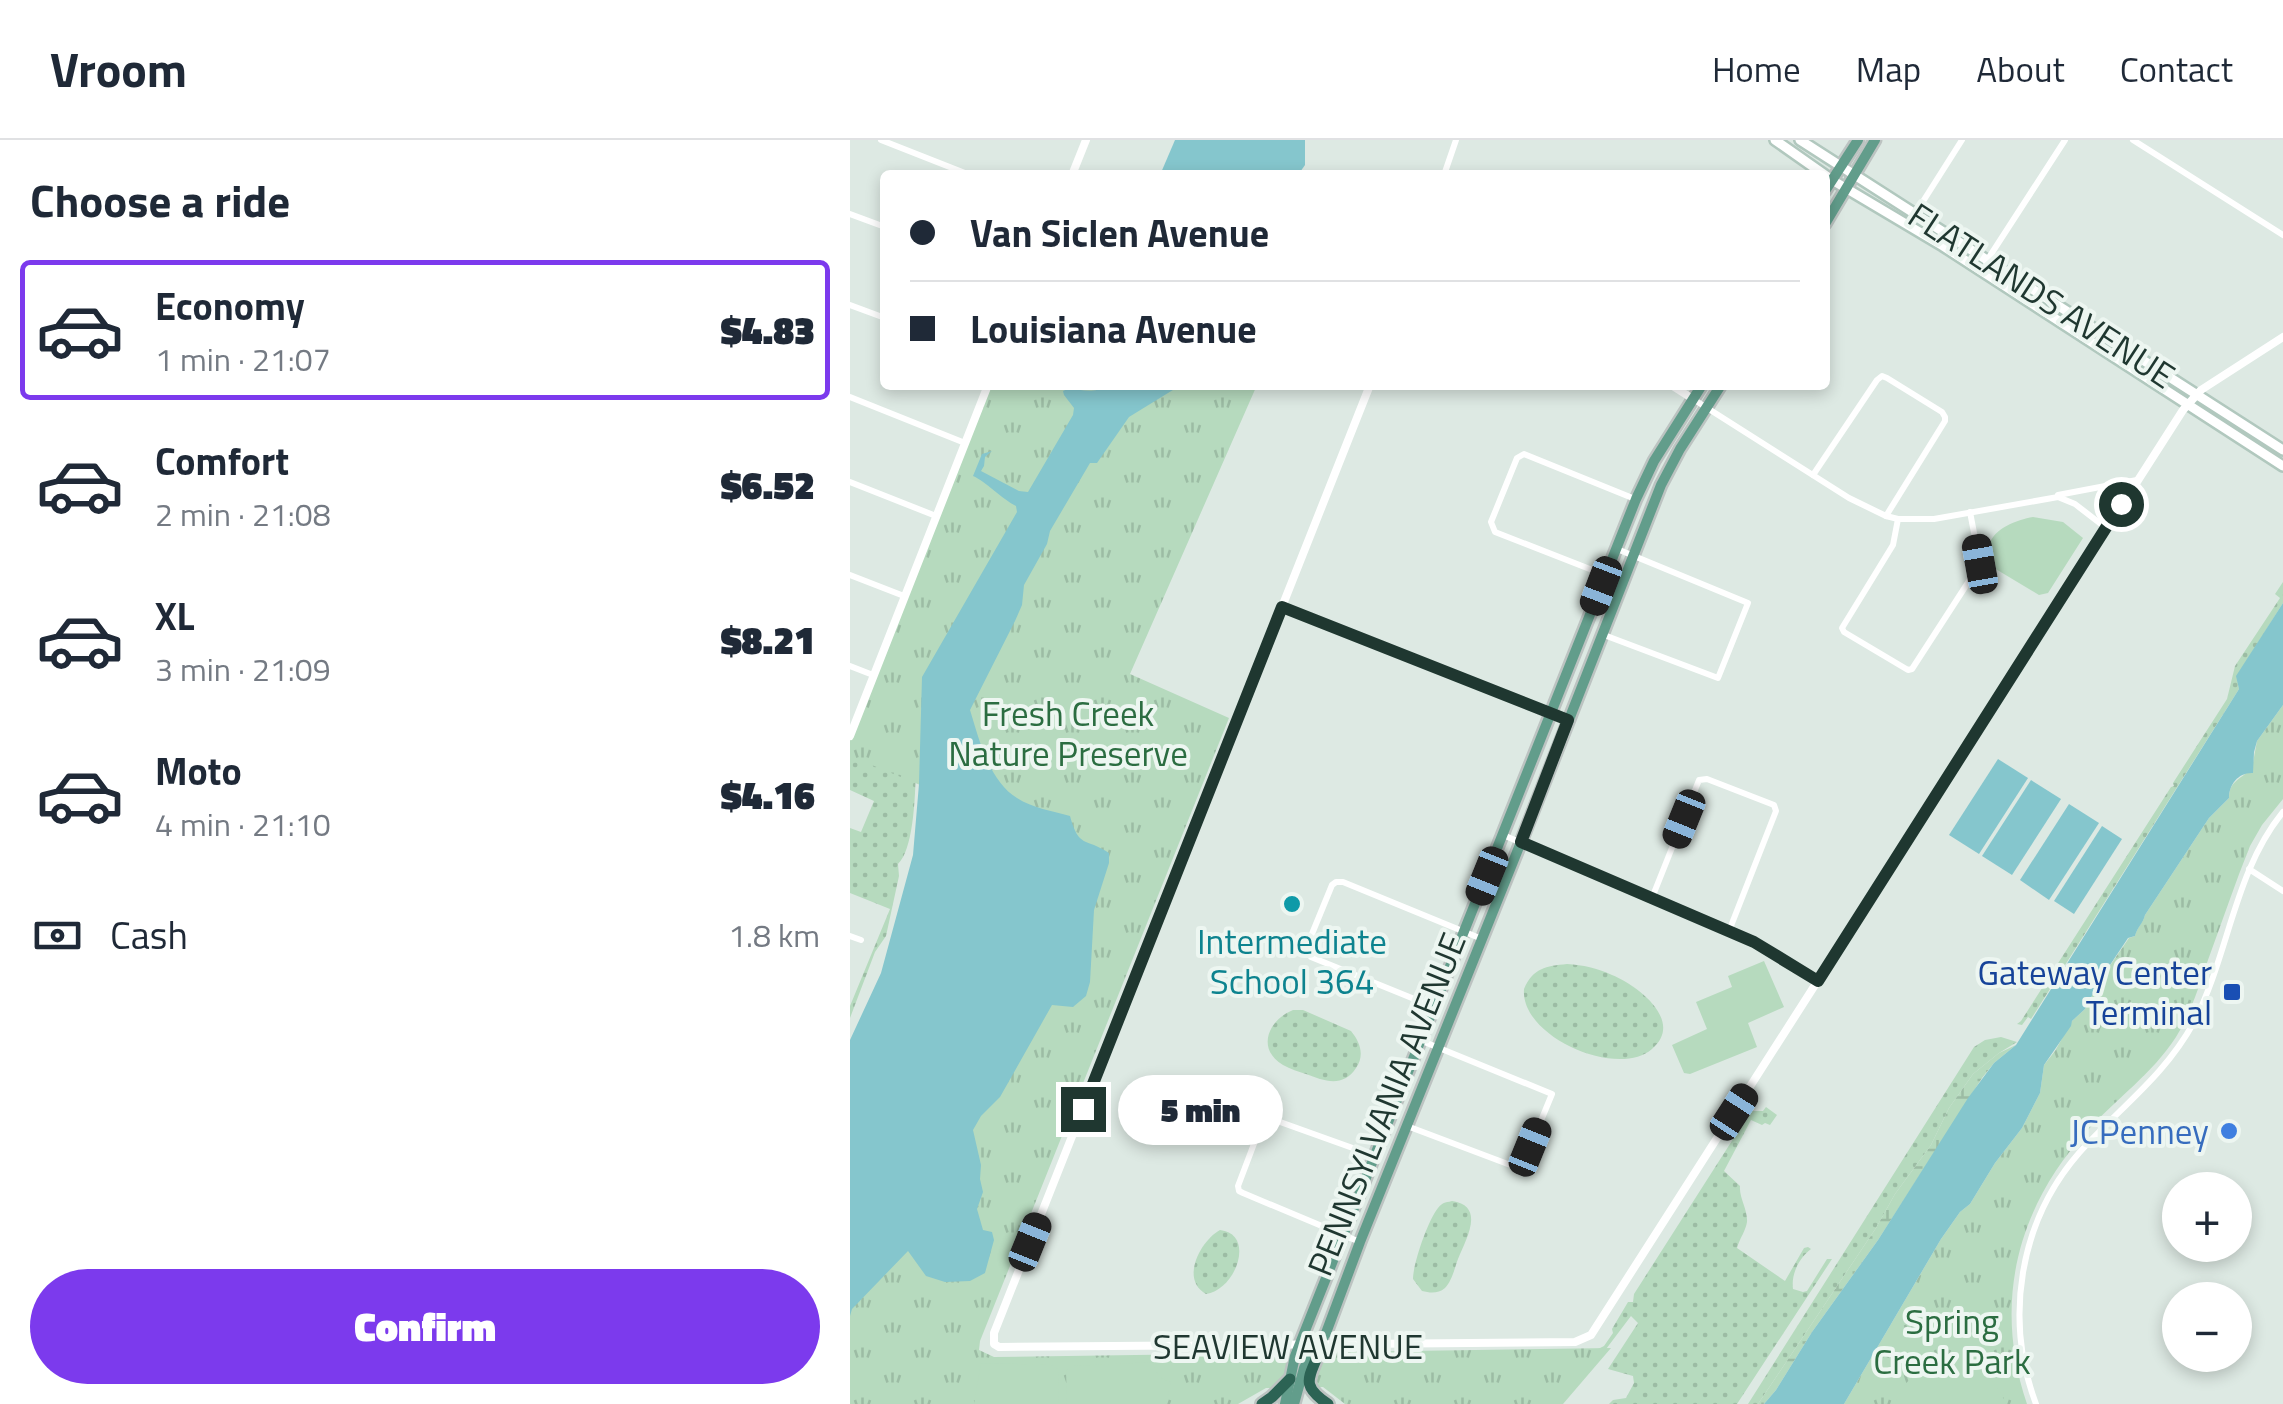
<!DOCTYPE html>
<meta charset="utf-8">
<style>
:root{--surface:#fff;--page:#f2f2f3;--text:#1f2937;--muted:#747a83;--line:#e0e1e3;--accent:#7c3aed}
body{margin:0;font-family:"Titillium Web",sans-serif;background:var(--page);color:var(--text);height:100vh;display:flex;flex-direction:column;font-size:38px;white-space:nowrap}
*{box-sizing:border-box;margin:0}
p{font-size:32px;color:var(--muted)}
.icon{flex:none;width:55px;height:55px;fill:none;stroke:currentColor;stroke-width:2;stroke-linecap:round;stroke-linejoin:round}
.map{position:relative;flex:1;overflow:hidden}
.side{display:flex;flex-direction:column;background:var(--surface);width:850px}
.side>*{flex:none}
.banner{position:absolute;left:30px;top:30px;width:950px;height:220px;border-radius:10px;box-shadow:0 5px 15px #0003;display:grid;align-content:center;height:220px;padding:0 30px;background:var(--surface)}
.fabs{position:absolute;left:1312px;top:1032px;display:grid;gap:20px}
.fabs a{display:grid;place-items:center;width:90px;height:90px;border-radius:50%;background:var(--surface);box-shadow:0 5px 15px #0003;font-size:50px}
.end{position:absolute;width:45px;height:45px;margin:-22px;border:12px solid #1f3730;background:#fff;box-shadow:0 0 0 5px #fff}
.from{border-radius:50%}
.bubble{position:absolute;height:70px;border-radius:35px;background:var(--surface);box-shadow:0 5px 15px #0003;font-size:32px;font-weight:800;line-height:70px;text-align:center}
.car{position:absolute;width:30px;height:60px;margin:-30px -15px;border-radius:12px;box-shadow:0 0 8px 2px #0007;background:linear-gradient(#222 24%,#8ab4d8 0 40%,#222 0 76%,#8ab4d8 0 86%,#222 0)}
.banner b{display:flex;align-items:center;gap:35px;height:95px;font-size:38px}
.banner b+b{border-top:2px solid var(--line)}
.banner i{width:25px;height:25px;background:var(--text)}
ul{padding:0;list-style:none}
li{display:flex;align-items:center;gap:30px;height:140px;margin:0 20px 15px;padding:0 10px;border:5px solid transparent;border-radius:10px}
li div{flex:1}
li b{display:block;font-size:38px}
li em{font-style:normal;font-weight:800}
li.active{border-color:var(--accent)}
li>.icon{width:90px;height:90px;stroke-width:1.5}
h2{padding:0 30px;font-size:45px;line-height:120px}
.pay{display:flex;align-items:center;gap:25px;height:110px;padding:0 30px;font-size:38px}
.pay p{margin-inline-start:auto}
.cta{display:flex;gap:20px;margin-top:auto;padding:20px 30px}
.cta a{flex:1;height:115px;border-radius:60px;background:var(--accent);color:#fff;font-size:40px;font-weight:800;line-height:115px;text-align:center}
header{display:flex;align-items:center;gap:60px;box-sizing:border-box;height:140px;padding:0 50px;background:var(--surface);border-bottom:2px solid var(--line)}
header strong{font-size:48px}
nav{display:flex;gap:55px;margin-inline-start:auto;font-size:35px}
main{display:flex;flex:1;min-height:0}
.map>svg:first-child{display:block}
.grass{fill:url(#grass-dots)}
.wetland{fill:url(#wetland-marsh)}
.park{fill:url(#park-tufts)}
.garden{fill:#b6dabe}
.water{fill:#85c6cd}
.lines{fill:none;stroke-linecap:round;stroke-linejoin:round}
.secondary-casing{stroke:#b1c8be;stroke-width:14}
.primary-casing{stroke:#bcc3c1;stroke-width:15}
.motorway-casing{stroke:#bcc3c1;stroke-width:16}
.minor{stroke:#fff;stroke-width:6}
.tertiary{stroke:#fff;stroke-width:8}
.secondary{stroke:#fff;stroke-width:9}
.primary{stroke:#629d8b;stroke-width:10}
.motorway{stroke:#2c6354;stroke-width:11}
.route{stroke:#1f3730;stroke-width:12}
.culture-dot{fill:#0f9aa8;stroke:#edf6f1;stroke-width:4}
.transit-dot{fill:#1a4fb4;stroke:#edf6f1;stroke-width:4}
.shop-dot{fill:#3f7fe0;stroke:#edf6f1;stroke-width:4}
.labels{text-anchor:middle;dominant-baseline:central;stroke-width:8;stroke-linejoin:round;paint-order:stroke}
.street-label{font-size:35px;fill:#1f3730;stroke:#edf6f1}
.park-label{font-size:35px;fill:#2b6d41;stroke:#edf6f1}
.culture-label{font-size:35px;fill:#0d838f;stroke:#edf6f1}
.transit-label{font-size:35px;fill:#164399;stroke:#edf6f1;text-anchor:end}
.shop-label{font-size:35px;fill:#366cbe;stroke:#edf6f1;text-anchor:end}
</style>
<header>
<strong>Vroom</strong>
<nav><a>Home</a><a>Map</a><a>About</a><a>Contact</a></nav>
</header>
<main>
<section class="side">
<h2>Choose a ride</h2>
<ul>
<li class="active"><svg class="icon" aria-label="car" viewBox="0 0 24 24"><path d="M5 17H2v-5l4-1 3-4h7l3 4 3 1v5h-3M9 17h6M6 11h13"/><circle cx="7" cy="17" r="2"/><circle cx="17" cy="17" r="2"/></svg><div><b>Economy</b><p>1 min · 21:07</p></div><em>$4.83</em></li>
<li><svg class="icon" aria-label="car" viewBox="0 0 24 24"><path d="M5 17H2v-5l4-1 3-4h7l3 4 3 1v5h-3M9 17h6M6 11h13"/><circle cx="7" cy="17" r="2"/><circle cx="17" cy="17" r="2"/></svg><div><b>Comfort</b><p>2 min · 21:08</p></div><em>$6.52</em></li>
<li><svg class="icon" aria-label="car" viewBox="0 0 24 24"><path d="M5 17H2v-5l4-1 3-4h7l3 4 3 1v5h-3M9 17h6M6 11h13"/><circle cx="7" cy="17" r="2"/><circle cx="17" cy="17" r="2"/></svg><div><b>XL</b><p>3 min · 21:09</p></div><em>$8.21</em></li>
<li><svg class="icon" aria-label="car" viewBox="0 0 24 24"><path d="M5 17H2v-5l4-1 3-4h7l3 4 3 1v5h-3M9 17h6M6 11h13"/><circle cx="7" cy="17" r="2"/><circle cx="17" cy="17" r="2"/></svg><div><b>Moto</b><p>4 min · 21:10</p></div><em>$4.16</em></li>
</ul>
<div class="pay"><svg class="icon" aria-label="cash" viewBox="0 0 24 24"><path d="M3 7h18v10H3z"/><circle cx="12" cy="12" r="2"/></svg>Cash<p>1.8 km</p></div>
<div class="cta"><a>Confirm</a></div>
</section>
<div class="map">
<svg width="1433" height="1264" viewBox="0 0 1433 1264">
<defs>
<pattern id="grass-dots" width="8" height="8" patternUnits="userSpaceOnUse" patternTransform="scale(2.5)"><rect width="8" height="8" fill="#b6dabe"/><path d="M2 2h.1M6 6h.1" fill="none" stroke="#9cbca4" stroke-width="1.8" stroke-linecap="round"/></pattern>
<pattern id="wetland-marsh" width="20" height="14" patternUnits="userSpaceOnUse" patternTransform="scale(2.5)"><rect width="20" height="14" fill="#b6dabe"/><path d="M1 5h8M5 5V1M11 12h8M15 12V8" fill="none" stroke="#9cbca4"/></pattern>
<pattern id="park-tufts" width="24" height="20" patternUnits="userSpaceOnUse" patternTransform="scale(2.5)"><rect width="24" height="20" fill="#b6dabe"/><path d="M3 7l-1-3M5 7V3M7 7l1-3M15 17l-1-3M17 17v-4M19 17l1-3" fill="none" stroke="#9cbca4"/></pattern>
</defs>
<rect width="100%" height="100%" fill="#dde9e3"/>
<g class="grass">
<path d="M1433,442V463L1387,536L1389,549L1181,879L1178,877L1172,885L1167,884L1171,881L1321,647L1324,646L1323,643L1377,559L1385,526L1430,458L1425,454Z"/>
<path d="M65,551C65,588 72,701 48,724L49,736L36,796L25,812L0,878V866L40,769L0,753V688L11,692L24,661L0,650V610Z"/>
<path d="M717,824C733,825 747,828 762,835C787,845 835,881 802,909C768,939 670,897 674,849C683,828 696,826 717,824Z"/>
<path d="M443,870H453L501,891C510,902 515,915 506,928C493,948 474,941 456,934C449,932 440,929 433,925C406,909 418,880 443,870Z"/>
<path d="M1151,897L1167,902L1149,913L1123,934L1099,968L1081,1005L1045,1054L1026,1088L908,1264H898L1124,907L1135,900Z"/>
<path d="M916,967L927,975L920,985L915,983L912,985L901,980L874,1031L890,1046C889,1058 898,1070 897,1082C896,1090 889,1100 887,1108L935,1141L954,1108L958,1107L961,1109C949,1118 941,1134 943,1149L953,1152L957,1151L977,1119H982L887,1264H759L763,1260L776,1258L784,1243L783,1236L758,1229L788,1183L781,1176L747,1221L744,1211L754,1206L763,1193L762,1189L778,1162H783L784,1154L901,971H913Z"/>
<path d="M602,1061C636,1066 616,1099 608,1119C605,1127 602,1141 595,1148C588,1154 580,1153 572,1151L563,1139C563,1124 578,1080 588,1068C593,1062 594,1063 602,1061Z"/>
<path d="M370,1090C406,1094 386,1150 356,1154C330,1140 350,1101 370,1090Z"/>
</g>
<path class="wetland" d="M1166,905L1144,923L1132,938L1028,1100L962,1192L926,1250L914,1264H908L1026,1088L1045,1054L1081,1005L1099,968L1123,934L1149,913Z"/>
<g class="park">
<path d="M139,245H269L234,274L75,647L0,616V597Z"/>
<path d="M320,245H407L280,534L379,578L130,1201L129,1210L144,1217L761,1208L713,1264H495L473,1247L416,1248L388,1264H0V1165L116,1018L169,669L140,633L118,570L170,442L238,318L277,273Z"/>
<path d="M1433,565V659L1412,685L1400,706C1385,743 1372,782 1358,820C1349,846 1341,873 1326,897C1302,934 1267,958 1238,990C1166,1068 1143,1164 1177,1264H994L1091,1099L1110,1072L1120,1064L1145,1023L1172,988L1190,953L1194,925L1205,911L1222,881L1235,869L1250,840L1279,798L1285,796C1287,787 1293,783 1295,775L1359,678L1379,658C1379,640 1392,639 1402,628L1407,601Z"/>
</g>
<g class="garden">
<path d="M1183,377L1213,382L1233,398L1198,453L1189,455L1139,425C1139,419 1138,412 1139,406C1143,388 1167,380 1183,377Z"/>
<path d="M914,821L934,867L898,883L907,907L840,934L834,933L822,905L857,889L846,862L882,847L878,836Z"/>
<path d="M303,1222C306,1233 309,1239 321,1242L316,1264H217L216,1230L222,1226Z"/>
<path d="M1105,1222C1130,1226 1147,1241 1156,1264H1045C1055,1235 1076,1224 1105,1222Z"/>
<path d="M131,1223L201,1225L208,1229L209,1264H124Z"/>
</g>
<g class="water">
<path d="M325,0H455V25L448,35H310Z"/>
<path d="M258,245H331L279,277L247,323H240L200,391L197,404L174,445L172,465L165,481L120,570C129,599 139,641 167,658C182,668 203,671 220,676C229,709 235,697 259,713V723L244,770L240,842L236,856L223,867L202,865L150,957L131,976L123,990L131,1025L130,1039L133,1052L127,1069L133,1090L142,1092L144,1100L135,1133L120,1141L95,1142L76,1136L58,1111L2,1169L0,1176V900L31,833L63,715L69,644L72,537L167,372L166,366C152,359 135,341 123,336L132,314L142,311L135,317L134,326L131,331L169,351L178,352L223,275L224,268L214,255L213,251C227,244 237,258 258,245Z"/>
<path d="M1433,463V565L1407,601L1404,612L1403,633C1389,632 1379,644 1379,658L1359,678L1295,775C1293,784 1287,787 1285,796L1278,798L1250,840L1235,869L1222,881L1221,886L1194,925L1190,953L1172,988L1145,1023L1120,1064L1110,1072L1091,1099L994,1264H914L926,1250L962,1192L1028,1100L1118,958L1144,923L1166,905L1389,549L1386,536Z"/>
<path d="M1148,619L1178,638L1129,714L1099,695Z"/>
<path d="M1181,640L1211,659L1162,735L1132,716Z"/>
<path d="M1219,664L1249,683L1199,760L1170,740Z"/>
<path d="M1252,686L1272,699L1224,774L1204,761Z"/>
</g>
<g class="lines">
<g class="secondary-casing">
<g id="secondary">
<path d="M925,0L982,40L1093,106L1433,326"/>
<path d="M950,0L1433,310"/>
</g>
</g>
<g class="primary-casing">
<g id="primary">
<path d="M975,51L1008,0"/>
<path d="M975,84L1025,0"/>
<path d="M435,1264L445,1216L786,359L804,321L852,245"/>
<path d="M444,1264L454,1228L476,1193L510,1102L671,702L811,345L830,309L871,245"/>
</g>
</g>
<g class="motorway-casing">
<g id="motorway">
<path d="M471,1204C464,1235 445,1242 478,1264"/>
<path d="M412,1264L422,1257L440,1239"/>
</g>
</g>
<g class="minor">
<path d="M31,0L120,35"/>
<path d="M1283,0L1433,95"/>
<path d="M594,35L606,0"/>
<path d="M0,74L35,87"/>
<path d="M1065,74L1112,0"/>
<path d="M1136,122L1215,0"/>
<path d="M0,165L35,178"/>
<path d="M0,257L115,303"/>
<path d="M843,259L999,358L1036,376L1048,379H1084L1208,357L1225,364L1256,388"/>
<path d="M963,335L1027,240L1032,236L1037,238L1092,272L1095,277V281L1036,376"/>
<path d="M0,342L86,376"/>
<path d="M1208,355L1287,340"/>
<path d="M1048,379L1043,405L992,488L994,492L1058,530L1062,529L1130,424L1120,372"/>
<path d="M0,435L54,456"/>
<path d="M773,442L645,392L641,382L667,318L674,314L785,359"/>
<path d="M432,467L718,580"/>
<path d="M754,495L868,538L898,463L767,409"/>
<path d="M0,526L23,535"/>
<path d="M653,695L904,802L967,841"/>
<path d="M1399,729L1433,751"/>
<path d="M802,758L849,640L857,639L924,665L926,671L879,791"/>
<path d="M0,796L11,800"/>
<path d="M584,867L461,817L457,813V806L482,745L486,742H493L632,799"/>
<path d="M557,986L671,1029L702,954L572,901"/>
<path d="M510,1102L393,1053L389,1051L388,1046L413,980L416,977L525,1016"/>
<path d="M1186,1264C1154,1179 1169,1082 1229,1013C1269,968 1314,937 1344,882C1379,814 1384,732 1433,672"/>
</g>
<g class="tertiary">
<path d="M222,35L236,0"/>
<path d="M520,245L144,1193V1204L149,1207L725,1202L741,1195L1333,270L1351,250L1433,197"/>
<path d="M821,245L843,259"/>
<path d="M0,596L138,245"/>
</g>
<use href="#secondary" class="secondary"/>
<use href="#primary" class="primary"/>
<use href="#motorway" class="motorway"/>
</g>
<g class="lines">
<path class="route" d="M233,969L432,467L718,580L671,702L904,802L968,841L1271,364"/>
</g>
<circle class="culture-dot" cx="442" cy="764" r="10"/>
<rect class="transit-dot" x="1372" y="842" width="20" height="20" rx="5"/>
<circle class="shop-dot" cx="1379" cy="991" r="10"/>
<g class="labels">
<g class="street-label">
<text transform="translate(1192 155) rotate(33)">FLATLANDS AVENUE</text>
<text transform="translate(536 964) rotate(-68)">PENNSYLVANIA AVENUE</text>
<text x="438" y="1206">SEAVIEW AVENUE</text>
</g>
<g class="park-label">
<text x="218" y="573">Fresh Creek<tspan x="218" dy="40">Nature Preserve</tspan></text>
<text x="1102" y="1181">Spring<tspan x="1102" dy="40">Creek Park</tspan></text>
</g>
<g class="culture-label">
<text x="442" y="801">Intermediate<tspan x="442" dy="40">School 364</tspan></text>
</g>
<g class="transit-label">
<text x="1362" y="832">Gateway Center<tspan x="1362" dy="40">Terminal</tspan></text>
</g>
<g class="shop-label">
<text x="1359" y="991">JCPenney</text>
</g>
</g>
</svg>
<div class="fabs">
<a>+</a>
<a>−</a>
</div>
<i class="end from" style="left:1271px;top:364px"></i>
<i class="end" style="left:233px;top:969px"></i>
<div class="bubble" style="left:268px;top:935px;width:165px">5 min</div>
<i class="car" style="left:1130px;top:424px;rotate:350deg"></i>
<i class="car" style="left:751px;top:446px;rotate:201deg"></i>
<i class="car" style="left:834px;top:679px;rotate:202deg"></i>
<i class="car" style="left:637px;top:736px;rotate:202deg"></i>
<i class="car" style="left:884px;top:972px;rotate:33deg"></i>
<i class="car" style="left:680px;top:1007px;rotate:22deg"></i>
<i class="car" style="left:180px;top:1102px;rotate:22deg"></i>
<div class="banner">
<b><i class="from"></i>Van Siclen Avenue</b>
<b><i></i>Louisiana Avenue</b>
</div>
</div>
</main>
